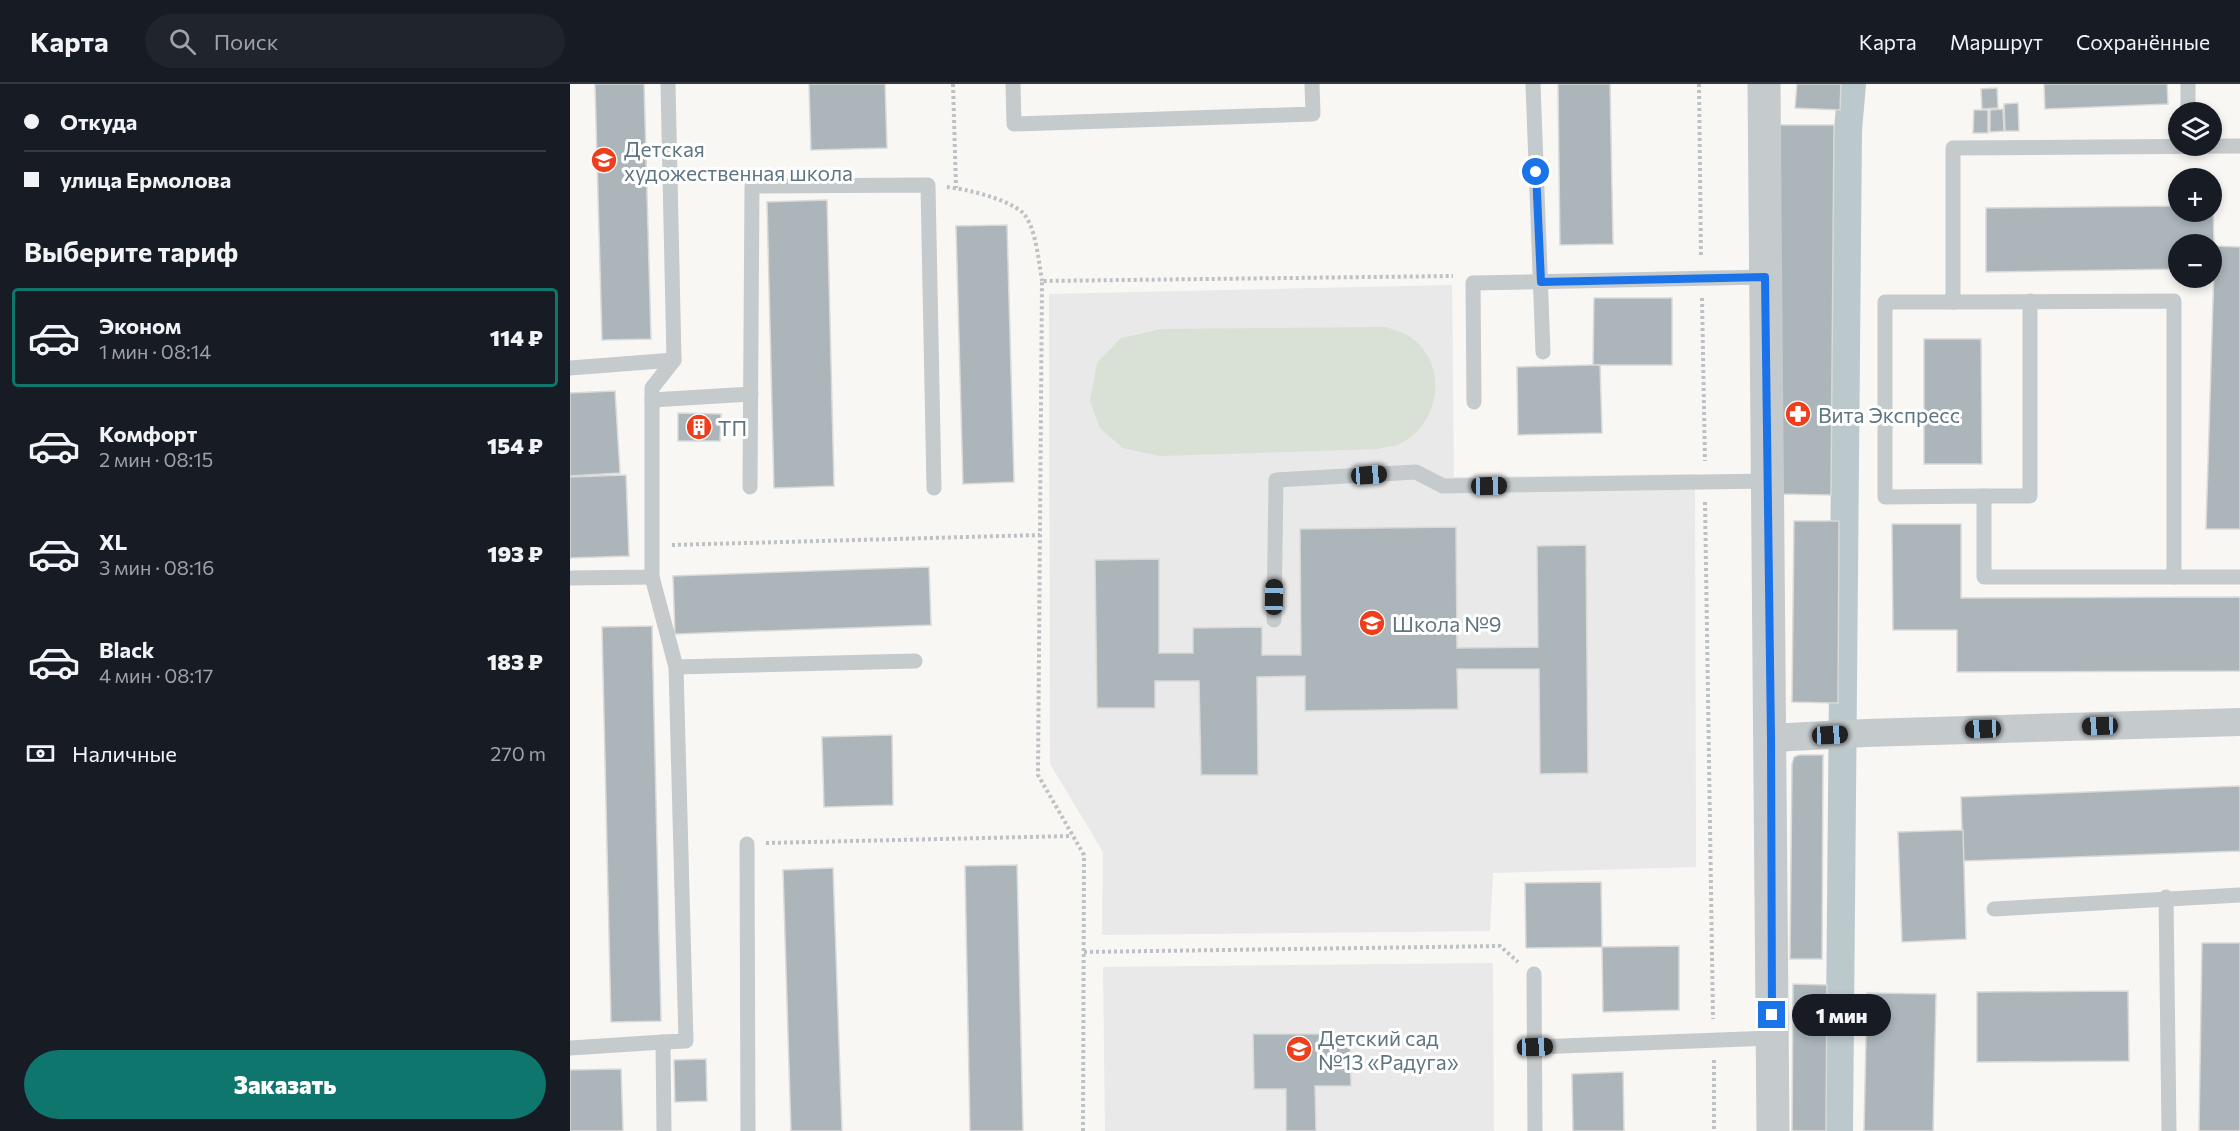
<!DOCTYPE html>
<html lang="ru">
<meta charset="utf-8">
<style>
:root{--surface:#171b24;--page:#20242c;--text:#f1f3f6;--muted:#9ea1a6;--line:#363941;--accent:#0f766e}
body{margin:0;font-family:Commissioner,sans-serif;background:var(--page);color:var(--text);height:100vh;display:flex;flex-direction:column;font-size:22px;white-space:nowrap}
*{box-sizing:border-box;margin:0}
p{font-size:20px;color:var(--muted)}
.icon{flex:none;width:33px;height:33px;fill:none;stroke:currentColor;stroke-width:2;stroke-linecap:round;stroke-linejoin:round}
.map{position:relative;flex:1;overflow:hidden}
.panel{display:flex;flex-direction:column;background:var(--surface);width:570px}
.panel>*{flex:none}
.guide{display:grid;align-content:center;height:132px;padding:0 24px;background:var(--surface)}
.buttons{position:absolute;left:1598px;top:18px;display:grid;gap:12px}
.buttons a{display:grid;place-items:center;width:54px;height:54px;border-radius:50%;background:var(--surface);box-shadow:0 3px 9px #0003;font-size:30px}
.end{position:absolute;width:27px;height:27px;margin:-14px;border:8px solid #1a73e8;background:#fff;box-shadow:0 0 0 3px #fff}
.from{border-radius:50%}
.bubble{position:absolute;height:42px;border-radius:21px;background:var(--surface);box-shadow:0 3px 9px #0003;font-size:20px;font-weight:800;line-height:42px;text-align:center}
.car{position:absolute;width:18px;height:36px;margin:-18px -9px;border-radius:8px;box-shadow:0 0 4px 2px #0007;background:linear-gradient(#222 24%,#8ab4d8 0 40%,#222 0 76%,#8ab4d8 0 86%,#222 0)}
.guide b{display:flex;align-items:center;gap:21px;height:57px;font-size:22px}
.guide b+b{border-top:2px solid var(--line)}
.guide i{width:15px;height:15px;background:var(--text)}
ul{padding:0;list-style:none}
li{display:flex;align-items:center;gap:18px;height:99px;margin:0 12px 9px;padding:0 12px;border:3px solid transparent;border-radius:6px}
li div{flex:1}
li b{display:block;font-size:22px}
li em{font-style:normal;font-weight:800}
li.selected{border-color:var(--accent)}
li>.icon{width:54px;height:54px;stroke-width:1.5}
h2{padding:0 24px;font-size:27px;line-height:72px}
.pay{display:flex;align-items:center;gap:15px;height:66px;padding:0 24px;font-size:22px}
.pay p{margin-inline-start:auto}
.action{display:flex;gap:12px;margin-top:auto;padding:12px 24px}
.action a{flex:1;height:69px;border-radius:36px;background:var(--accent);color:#fff;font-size:24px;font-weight:800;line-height:69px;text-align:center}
header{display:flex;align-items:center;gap:36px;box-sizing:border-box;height:84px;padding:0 30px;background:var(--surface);border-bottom:2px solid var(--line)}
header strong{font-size:28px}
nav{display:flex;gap:33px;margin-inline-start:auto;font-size:21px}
.search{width:420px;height:54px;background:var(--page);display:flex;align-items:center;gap:15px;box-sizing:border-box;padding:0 21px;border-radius:33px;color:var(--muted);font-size:22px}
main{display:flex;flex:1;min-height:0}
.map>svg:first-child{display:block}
.built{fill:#e8e9e8}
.green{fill:#d9e0d5}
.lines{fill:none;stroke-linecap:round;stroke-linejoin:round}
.canal{stroke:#bbc9cd;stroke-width:28}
.building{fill:#abb5ba;stroke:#d9d9d7;stroke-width:1.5}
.path{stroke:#bec1c3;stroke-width:4;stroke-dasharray:3 3;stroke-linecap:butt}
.service{stroke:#c5cacd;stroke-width:15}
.minor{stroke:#c5cacd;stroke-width:28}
.tertiary{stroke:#c5cacd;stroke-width:33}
.route{stroke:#1a73e8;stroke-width:8}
.labels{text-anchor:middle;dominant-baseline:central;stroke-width:6;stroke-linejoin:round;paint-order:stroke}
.poi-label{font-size:21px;fill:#607582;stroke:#fff;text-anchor:start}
</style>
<header>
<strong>Карта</strong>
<div class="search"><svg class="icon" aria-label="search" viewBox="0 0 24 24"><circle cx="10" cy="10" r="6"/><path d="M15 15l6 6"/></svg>Поиск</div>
<nav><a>Карта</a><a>Маршрут</a><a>Сохранённые</a></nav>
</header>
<main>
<section class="panel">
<div class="guide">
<b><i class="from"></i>Откуда</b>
<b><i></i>улица Ермолова</b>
</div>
<h2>Выберите тариф</h2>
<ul>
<li class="selected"><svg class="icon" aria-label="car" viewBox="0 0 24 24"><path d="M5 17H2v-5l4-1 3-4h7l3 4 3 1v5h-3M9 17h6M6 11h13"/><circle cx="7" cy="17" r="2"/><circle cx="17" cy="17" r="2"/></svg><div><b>Эконом</b><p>1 мин · 08:14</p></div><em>114 ₽</em></li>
<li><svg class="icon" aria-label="car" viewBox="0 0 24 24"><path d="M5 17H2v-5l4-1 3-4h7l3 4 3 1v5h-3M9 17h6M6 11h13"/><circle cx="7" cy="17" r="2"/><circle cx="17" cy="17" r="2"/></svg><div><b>Комфорт</b><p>2 мин · 08:15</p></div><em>154 ₽</em></li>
<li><svg class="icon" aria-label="car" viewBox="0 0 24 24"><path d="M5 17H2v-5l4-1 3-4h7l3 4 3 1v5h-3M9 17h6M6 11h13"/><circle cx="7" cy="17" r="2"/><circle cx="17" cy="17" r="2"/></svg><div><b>XL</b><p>3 мин · 08:16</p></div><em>193 ₽</em></li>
<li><svg class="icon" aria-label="car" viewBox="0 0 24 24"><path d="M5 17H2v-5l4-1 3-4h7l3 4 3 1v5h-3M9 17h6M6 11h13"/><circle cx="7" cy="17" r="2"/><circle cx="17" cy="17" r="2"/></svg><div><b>Black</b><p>4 мин · 08:17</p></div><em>183 ₽</em></li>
</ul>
<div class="pay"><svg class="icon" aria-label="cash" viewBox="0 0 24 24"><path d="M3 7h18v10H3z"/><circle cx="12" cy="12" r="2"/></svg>Наличные<p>270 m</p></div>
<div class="action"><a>Заказать</a></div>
</section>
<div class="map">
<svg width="1670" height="1047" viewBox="0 0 1670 1047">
<rect width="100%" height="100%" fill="#f8f7f4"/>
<g class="built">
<path d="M882,201L884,393L1125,390L1126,783L923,789L920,847L532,851L533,768L480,680L479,210Z"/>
<path d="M923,879L924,1047H535L533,883Z"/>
</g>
<path class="green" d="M816,243C824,246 835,249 842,254C877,281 871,334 835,357C828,362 816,363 808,365L590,372L553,364L530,344L520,317L527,279L551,254L591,245Z"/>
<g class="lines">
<path class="canal" d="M1269,1047L1278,46L1282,0"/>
</g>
<g class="building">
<path d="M25,0H74L81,255L32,256Z"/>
<path d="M239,0H315L317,64L241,66Z"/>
<path d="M988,0H1040L1043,160L990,161Z"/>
<path d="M1227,0H1271L1270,26L1225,24Z"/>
<path d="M1474,0H1597L1598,20L1475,25Z"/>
<path d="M1427,4L1428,24L1412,25L1411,5Z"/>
<path d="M1448,19L1449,47H1435L1434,20Z"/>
<path d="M1433,25L1434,47L1420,48V26Z"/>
<path d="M1404,26H1418V49H1403Z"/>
<path d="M1210,41H1264L1261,411L1207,410Z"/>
<path d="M257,116L264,402L204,404L197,118Z"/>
<path d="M1641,121H1643L1644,162L1670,163V445H1636L1644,185H1641V160H1608V185L1416,188V124L1608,122V128H1641Z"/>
<path d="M437,141L444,398L393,400L386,142Z"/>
<path d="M1024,214H1102V281H1023Z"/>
<path d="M1354,255H1411L1412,380H1354Z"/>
<path d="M1023,281H1030L1032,349L948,351L947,283Z"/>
<path d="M45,307L50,389L0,392V309Z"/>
<path d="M108,329L151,330L150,357H108Z"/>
<path d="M56,391L59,472L0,474V393Z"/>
<path d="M1224,437H1269L1268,619L1222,618Z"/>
<path d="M1322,440H1391V514L1670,513V587L1387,588V546H1323Z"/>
<path d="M886,443L887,564L968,563L967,462L1016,461L1018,689L970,690L969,585H887L888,625L735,627V592L687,593L688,691H631L629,597H585V624H527L525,476L589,475V569H623V544L692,543V571H731L730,445Z"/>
<path d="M359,483L361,541L105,550L103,492Z"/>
<path d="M82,542L91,937L41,938L32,543Z"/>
<path d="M322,651L323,721L254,723L252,653Z"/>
<path d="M1229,671H1253L1252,875H1220L1222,680L1224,673Z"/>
<path d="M1670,702V767L1393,777L1391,713Z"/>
<path d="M1393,746L1396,855L1332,858L1328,748Z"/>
<path d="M447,781L453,1047H400L395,782Z"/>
<path d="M263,784L272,1047H221L213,786Z"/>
<path d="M1031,798L1032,863L956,864L955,799Z"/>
<path d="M1632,859H1670V1047H1629Z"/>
<path d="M1109,862V926L1033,928L1032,863Z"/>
<path d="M1223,900L1257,901L1256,1047H1222Z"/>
<path d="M1558,907L1559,977L1407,978V908Z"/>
<path d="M1297,909L1366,910L1363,1047H1294Z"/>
<path d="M683,950H780L781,1002H745L746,1047H716V1005H684Z"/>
<path d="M136,975L137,1017L105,1018L104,976Z"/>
<path d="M51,985L53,1047H0V986Z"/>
<path d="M1053,988L1054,1047H1003L1002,990Z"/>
</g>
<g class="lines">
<g class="path">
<path d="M383,0L386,104"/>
<path d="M1129,0L1131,173"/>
<path d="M377,103C397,105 438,115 453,129C466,143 469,179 472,197"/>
<path d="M1132,214L1135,377"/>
<path d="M1135,418L1143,935"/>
<path d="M102,461L470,451"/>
<path d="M196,759L502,752"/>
<path d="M514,868L930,862L948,878"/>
<path d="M1144,976V1047"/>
<path d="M513,1047L514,771L468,691L472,197L883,192"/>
</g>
<g class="service">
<path d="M443,0L444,40L743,30L742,0"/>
<path d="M963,0L973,268"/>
<path d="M1618,28V0"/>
<path d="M1383,218H1315V413L1414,412V493H1670"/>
<path d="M0,284L104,276"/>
<path d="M82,316L181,310"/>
<path d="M904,318L903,199L1195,193"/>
<path d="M180,403L182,102L358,101L364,404"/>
<path d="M1414,412H1460V217"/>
<path d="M82,493L106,583L116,957L93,958L94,1047"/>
<path d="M1604,493V217L1383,218V64L1670,62"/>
<path d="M0,494L82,493V304L104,276L98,0"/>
<path d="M704,536L706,396L846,388L873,402L1197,397"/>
<path d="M106,583L345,577"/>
<path d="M177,760L178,1047"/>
<path d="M1596,813L1599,1047"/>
<path d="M1424,825L1670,811"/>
<path d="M964,890L965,1047"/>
<path d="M965,963L1202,954"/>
<path d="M0,964L93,958"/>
</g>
<path class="minor" d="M1201,654L1296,649L1670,638"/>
<path class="tertiary" d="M1194,0L1203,1047"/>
</g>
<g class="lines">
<path class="route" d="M966,88L971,198L1195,193L1201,654L1202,931"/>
</g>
<defs>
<g id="school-disc" transform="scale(1.35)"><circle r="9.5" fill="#ef3e1c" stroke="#fff"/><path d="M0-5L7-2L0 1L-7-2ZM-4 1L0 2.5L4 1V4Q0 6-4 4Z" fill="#fff"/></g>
<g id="pharmacy-disc" transform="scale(1.35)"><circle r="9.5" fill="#ef3e1c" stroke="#fff"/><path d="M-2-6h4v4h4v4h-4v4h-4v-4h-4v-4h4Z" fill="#fff"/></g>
<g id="building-disc" transform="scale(1.35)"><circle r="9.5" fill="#ef3e1c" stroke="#fff"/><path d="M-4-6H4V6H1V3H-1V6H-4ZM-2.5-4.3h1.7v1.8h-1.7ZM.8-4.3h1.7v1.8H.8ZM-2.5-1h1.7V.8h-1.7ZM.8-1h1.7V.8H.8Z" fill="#fff"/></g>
</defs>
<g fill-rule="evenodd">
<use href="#school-disc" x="34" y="76"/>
<use href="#pharmacy-disc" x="1228" y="330"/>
<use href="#building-disc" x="129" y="343"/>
<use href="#school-disc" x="802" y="539"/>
<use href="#school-disc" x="729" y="965"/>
</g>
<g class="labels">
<g class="poi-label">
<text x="54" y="64">Детская<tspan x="54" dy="24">художественная школа</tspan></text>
<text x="1248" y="330">Вита Экспресс</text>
<text x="148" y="343">ТП</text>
<text x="822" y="539">Школа №9</text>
<text x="748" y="953">Детский сад<tspan x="748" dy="24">№13 «Радуга»</tspan></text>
</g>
</g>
</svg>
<div class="buttons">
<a><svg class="icon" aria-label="layers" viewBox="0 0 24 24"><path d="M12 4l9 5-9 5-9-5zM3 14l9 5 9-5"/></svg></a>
<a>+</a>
<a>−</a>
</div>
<i class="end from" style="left:966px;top:88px"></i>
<i class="end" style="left:1202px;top:931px"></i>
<div class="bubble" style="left:1222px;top:910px;width:99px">1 мин</div>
<i class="car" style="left:799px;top:391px;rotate:86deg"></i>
<i class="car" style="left:919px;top:402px;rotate:89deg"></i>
<i class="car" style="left:704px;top:513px;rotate:1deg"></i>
<i class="car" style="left:1530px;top:642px;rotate:268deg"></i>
<i class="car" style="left:1413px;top:645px;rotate:268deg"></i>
<i class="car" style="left:1260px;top:651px;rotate:87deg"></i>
<i class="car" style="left:965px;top:963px;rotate:88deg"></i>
</div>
</main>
